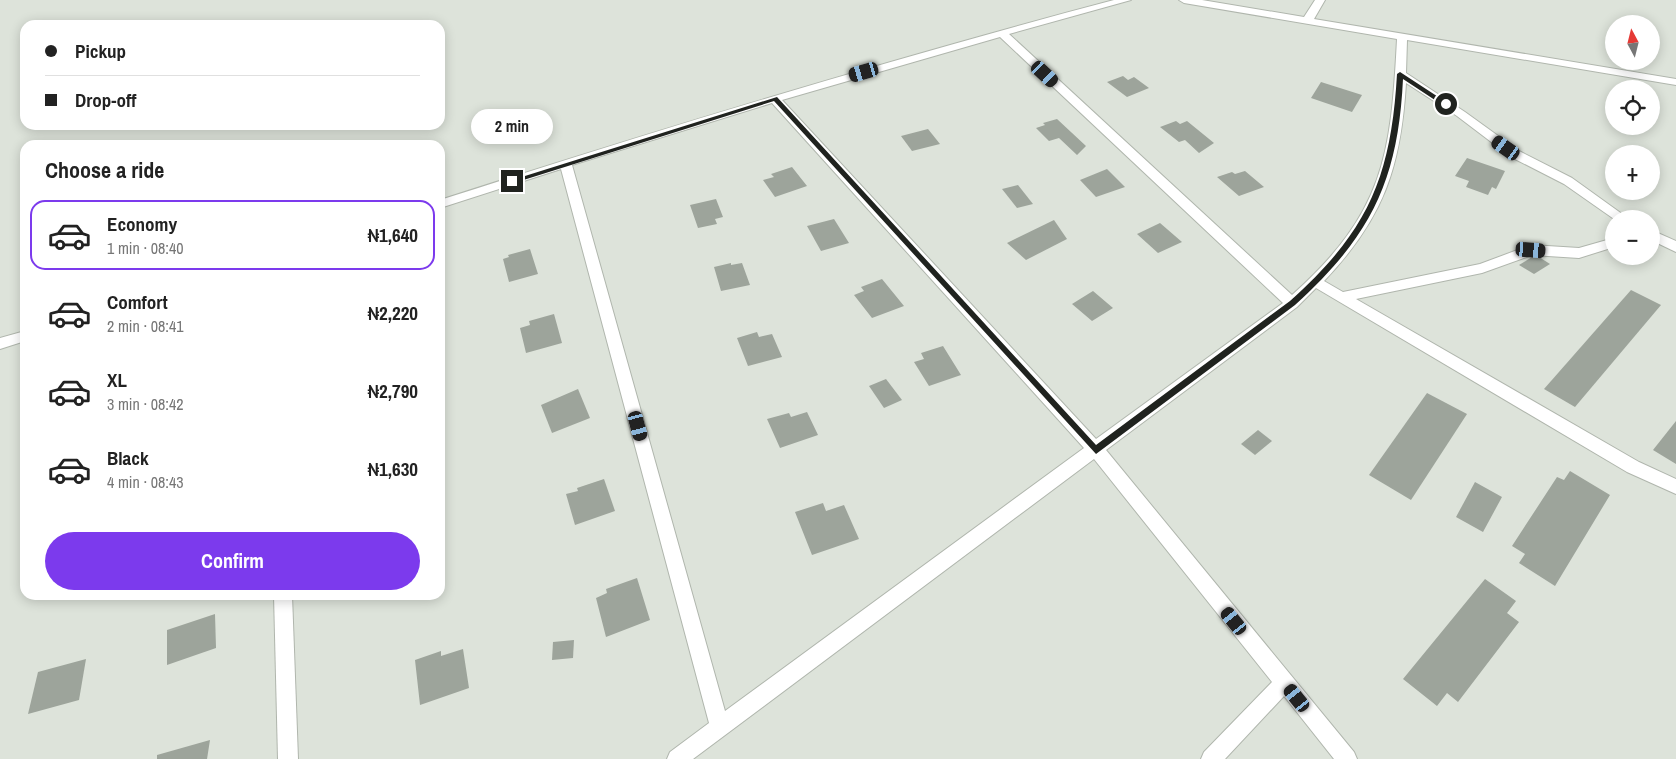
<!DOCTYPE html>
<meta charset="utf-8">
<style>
:root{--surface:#fff;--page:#f2f2f2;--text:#222;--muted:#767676;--line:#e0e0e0;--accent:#7c3aed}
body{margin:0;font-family:"Archivo Narrow",sans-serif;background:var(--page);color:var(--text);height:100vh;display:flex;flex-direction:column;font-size:19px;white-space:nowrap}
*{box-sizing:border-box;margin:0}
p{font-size:16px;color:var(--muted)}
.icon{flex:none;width:28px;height:28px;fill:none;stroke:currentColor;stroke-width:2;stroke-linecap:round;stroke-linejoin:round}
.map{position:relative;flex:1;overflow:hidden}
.panel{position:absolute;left:20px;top:140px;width:425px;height:460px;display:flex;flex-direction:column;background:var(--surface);border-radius:15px;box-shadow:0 2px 12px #0003}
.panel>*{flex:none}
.guide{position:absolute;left:20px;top:20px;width:425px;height:110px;border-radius:15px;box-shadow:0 2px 12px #0003;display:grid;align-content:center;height:110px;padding:0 25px;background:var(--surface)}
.needle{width:32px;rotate:353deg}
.buttons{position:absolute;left:1605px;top:15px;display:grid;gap:10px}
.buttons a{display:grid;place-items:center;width:55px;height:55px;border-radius:50%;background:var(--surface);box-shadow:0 2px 12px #0003;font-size:25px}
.end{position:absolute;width:22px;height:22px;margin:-11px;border:6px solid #20231f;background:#fff;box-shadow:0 0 0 2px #fff}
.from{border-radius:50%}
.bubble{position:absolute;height:35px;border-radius:18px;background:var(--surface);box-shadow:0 2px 12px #0003;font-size:16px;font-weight:700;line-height:35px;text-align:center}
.car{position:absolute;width:15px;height:30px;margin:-15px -8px;border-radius:6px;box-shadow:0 0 4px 1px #0007;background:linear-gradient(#222 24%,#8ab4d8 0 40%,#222 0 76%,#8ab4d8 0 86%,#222 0)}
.guide b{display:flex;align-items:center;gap:18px;height:48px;font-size:19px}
.guide b+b{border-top:1px solid var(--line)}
.guide i{width:12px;height:12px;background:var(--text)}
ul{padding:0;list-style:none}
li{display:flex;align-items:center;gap:15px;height:70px;margin:0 10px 8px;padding:0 15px;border:2px solid transparent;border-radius:15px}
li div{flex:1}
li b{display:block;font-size:19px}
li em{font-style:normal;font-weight:700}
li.active{border-color:var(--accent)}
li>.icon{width:45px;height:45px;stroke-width:1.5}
h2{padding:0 25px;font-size:22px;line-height:60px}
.action{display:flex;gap:10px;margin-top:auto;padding:10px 25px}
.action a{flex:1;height:58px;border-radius:30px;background:var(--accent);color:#fff;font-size:20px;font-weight:700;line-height:58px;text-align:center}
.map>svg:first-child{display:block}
.building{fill:#9da49b}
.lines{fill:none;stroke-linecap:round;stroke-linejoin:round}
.street-casing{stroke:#b0b6ad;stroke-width:2}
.street{fill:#fff;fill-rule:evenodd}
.route{fill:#20231f}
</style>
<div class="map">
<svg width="1676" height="759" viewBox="0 0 1676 759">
<rect width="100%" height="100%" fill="#dde3da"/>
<g class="building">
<path d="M1123,76L1128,80L1134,77L1149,88L1127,97L1107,82Z"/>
<path d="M1321,82L1362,95L1352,112L1311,98Z"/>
<path d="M1057,119L1086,146L1077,155L1059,138L1049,141L1036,128L1045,125L1043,123Z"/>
<path d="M1176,121L1180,124L1187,121L1214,143L1199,153L1185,140L1179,142L1160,127Z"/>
<path d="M928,129L940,144L912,151L901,136Z"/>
<path d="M1467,158L1505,171L1496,189L1492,187L1488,195L1466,187L1469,181L1455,176Z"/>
<path d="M792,167L807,186L775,197L763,180L774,177L771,174Z"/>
<path d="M1107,169L1125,187L1096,197L1080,180Z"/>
<path d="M1245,171L1264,187L1239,196L1217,177L1232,172L1235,174Z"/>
<path d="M1018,185L1033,204L1017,208L1002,189Z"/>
<path d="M716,199L723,217L715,219L717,224L698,228L690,205Z"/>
<path d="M834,219L849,243L821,251L807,226Z"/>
<path d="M1054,220L1067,239L1026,260L1007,243Z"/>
<path d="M1160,223L1182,242L1158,253L1137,234Z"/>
<path d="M530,249L538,274L509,282L503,259L509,257L508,255Z"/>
<path d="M1532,257H1539L1550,264L1534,274L1519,265Z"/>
<path d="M731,263V265L742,263L750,285L721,291L714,267Z"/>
<path d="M882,279L904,306L872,318L854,295L864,291L861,287Z"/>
<path d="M1631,290L1661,305L1575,407L1544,389Z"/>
<path d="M1093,291L1113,308L1092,321L1072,304Z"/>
<path d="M554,314L562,343L526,353L520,328L530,325L529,321Z"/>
<path d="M757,332L759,337L772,334L782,357L748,366L737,338Z"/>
<path d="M943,346L961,375L929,386L914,362L924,359L921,353Z"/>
<path d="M886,379L902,400L884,408L869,386Z"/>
<path d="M578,389L590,418L552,433L541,405Z"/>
<path d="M1427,393L1467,414L1411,500L1369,475Z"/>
<path d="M807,412L818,435L780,448L767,419L789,413L791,417Z"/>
<path d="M1676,421V464L1653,450Z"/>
<path d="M1258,430L1272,441L1255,455L1241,444Z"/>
<path d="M1570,471L1610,495L1555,586L1519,563L1525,554L1512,546L1557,477L1564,480Z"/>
<path d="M604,479L615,511L575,525L566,494L578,491L577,488Z"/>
<path d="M1475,482L1502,497L1483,532L1456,517Z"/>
<path d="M823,503L826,511L844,505L859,539L812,555L795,512Z"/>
<path d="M637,578L650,620L606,637L596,598L607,593L606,589Z"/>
<path d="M1485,579L1516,601L1507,613L1519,622L1458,702L1447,693L1437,706L1403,679Z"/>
<path d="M215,614L216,648L167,665V630Z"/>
<path d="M574,640L573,658L552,660L553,642Z"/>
<path d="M463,649L469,688L420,705L415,660L441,651V656Z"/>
<path d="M86,659L79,700L28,714L38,672Z"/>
<path d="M210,740L207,759H157V755Z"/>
</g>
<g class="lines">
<g class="street-casing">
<g id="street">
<path d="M1114,0H1131L1009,34L1292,295C1384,213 1391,156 1397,39L1184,3L1179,0H1202L1304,17L1315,0H1325L1314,19L1676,79V85L1407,40L1406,73L1465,112L1519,151L1572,178L1629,219H1614L1564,184L1511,157L1457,116L1406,83C1401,167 1384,218 1324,281L1343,292L1480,264L1531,245L1579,248L1614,238V247L1579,258L1532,255L1482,273L1356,299L1639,462L1676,479V494L1627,472L1316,288L1297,307L1106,450L1354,752L1357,759H1334L1284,696L1225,759H1201L1204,752L1272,682L1094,459L693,759H667L670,752L709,723L561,169L440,208V200C664,128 887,60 1114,0ZM1000,37L1283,303L1096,439L782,100ZM772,103L1084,448L725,711L572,165Z"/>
<path d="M1651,230L1676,241V252L1651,240Z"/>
<path d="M25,331V341L0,349V338Z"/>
<path d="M274,595H292L298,759H278Z"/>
</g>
</g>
<use href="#street" class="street"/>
</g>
<path class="route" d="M1400,72L1449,104L1444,106L1403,79C1398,181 1371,236 1295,305L1096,454L774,101L514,183L509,181L777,97L1096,445L1290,301C1368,231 1391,178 1397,74Z"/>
</svg>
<div class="buttons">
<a><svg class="needle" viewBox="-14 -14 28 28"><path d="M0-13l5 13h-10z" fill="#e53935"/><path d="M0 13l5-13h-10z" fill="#767676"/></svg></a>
<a><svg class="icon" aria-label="locate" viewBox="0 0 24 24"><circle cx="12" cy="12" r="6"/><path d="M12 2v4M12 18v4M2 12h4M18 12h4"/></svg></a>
<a>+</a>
<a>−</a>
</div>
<i class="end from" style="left:1446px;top:104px"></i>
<i class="end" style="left:512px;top:181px"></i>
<div class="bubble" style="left:471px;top:109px;width:82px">2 min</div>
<i class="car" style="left:864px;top:72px;rotate:254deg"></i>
<i class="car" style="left:1045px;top:74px;rotate:133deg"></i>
<i class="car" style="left:1506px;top:148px;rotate:305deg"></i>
<i class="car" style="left:1531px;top:250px;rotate:94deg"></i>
<i class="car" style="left:638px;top:426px;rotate:165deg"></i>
<i class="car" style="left:1234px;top:621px;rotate:321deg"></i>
<i class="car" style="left:1297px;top:698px;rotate:321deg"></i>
<div class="guide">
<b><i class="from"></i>Pickup</b>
<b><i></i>Drop-off</b>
</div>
<section class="panel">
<h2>Choose a ride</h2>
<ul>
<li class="active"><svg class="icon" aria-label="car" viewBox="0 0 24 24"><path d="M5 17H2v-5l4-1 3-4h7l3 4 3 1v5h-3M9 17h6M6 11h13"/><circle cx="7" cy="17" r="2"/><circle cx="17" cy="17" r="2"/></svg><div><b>Economy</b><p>1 min · 08:40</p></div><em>₦1,640</em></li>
<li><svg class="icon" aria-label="car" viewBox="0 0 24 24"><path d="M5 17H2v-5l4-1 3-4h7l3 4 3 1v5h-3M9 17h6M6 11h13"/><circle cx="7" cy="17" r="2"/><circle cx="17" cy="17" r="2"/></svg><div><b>Comfort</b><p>2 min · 08:41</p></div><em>₦2,220</em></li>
<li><svg class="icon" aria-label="car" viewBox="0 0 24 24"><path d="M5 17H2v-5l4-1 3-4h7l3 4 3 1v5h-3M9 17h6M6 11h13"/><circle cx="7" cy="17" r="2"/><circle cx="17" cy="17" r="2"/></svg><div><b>XL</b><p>3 min · 08:42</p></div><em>₦2,790</em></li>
<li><svg class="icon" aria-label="car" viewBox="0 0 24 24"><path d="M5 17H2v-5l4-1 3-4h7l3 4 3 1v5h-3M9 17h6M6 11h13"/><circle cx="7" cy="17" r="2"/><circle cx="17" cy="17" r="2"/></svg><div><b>Black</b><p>4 min · 08:43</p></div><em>₦1,630</em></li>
</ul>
<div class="action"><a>Confirm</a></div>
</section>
</div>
